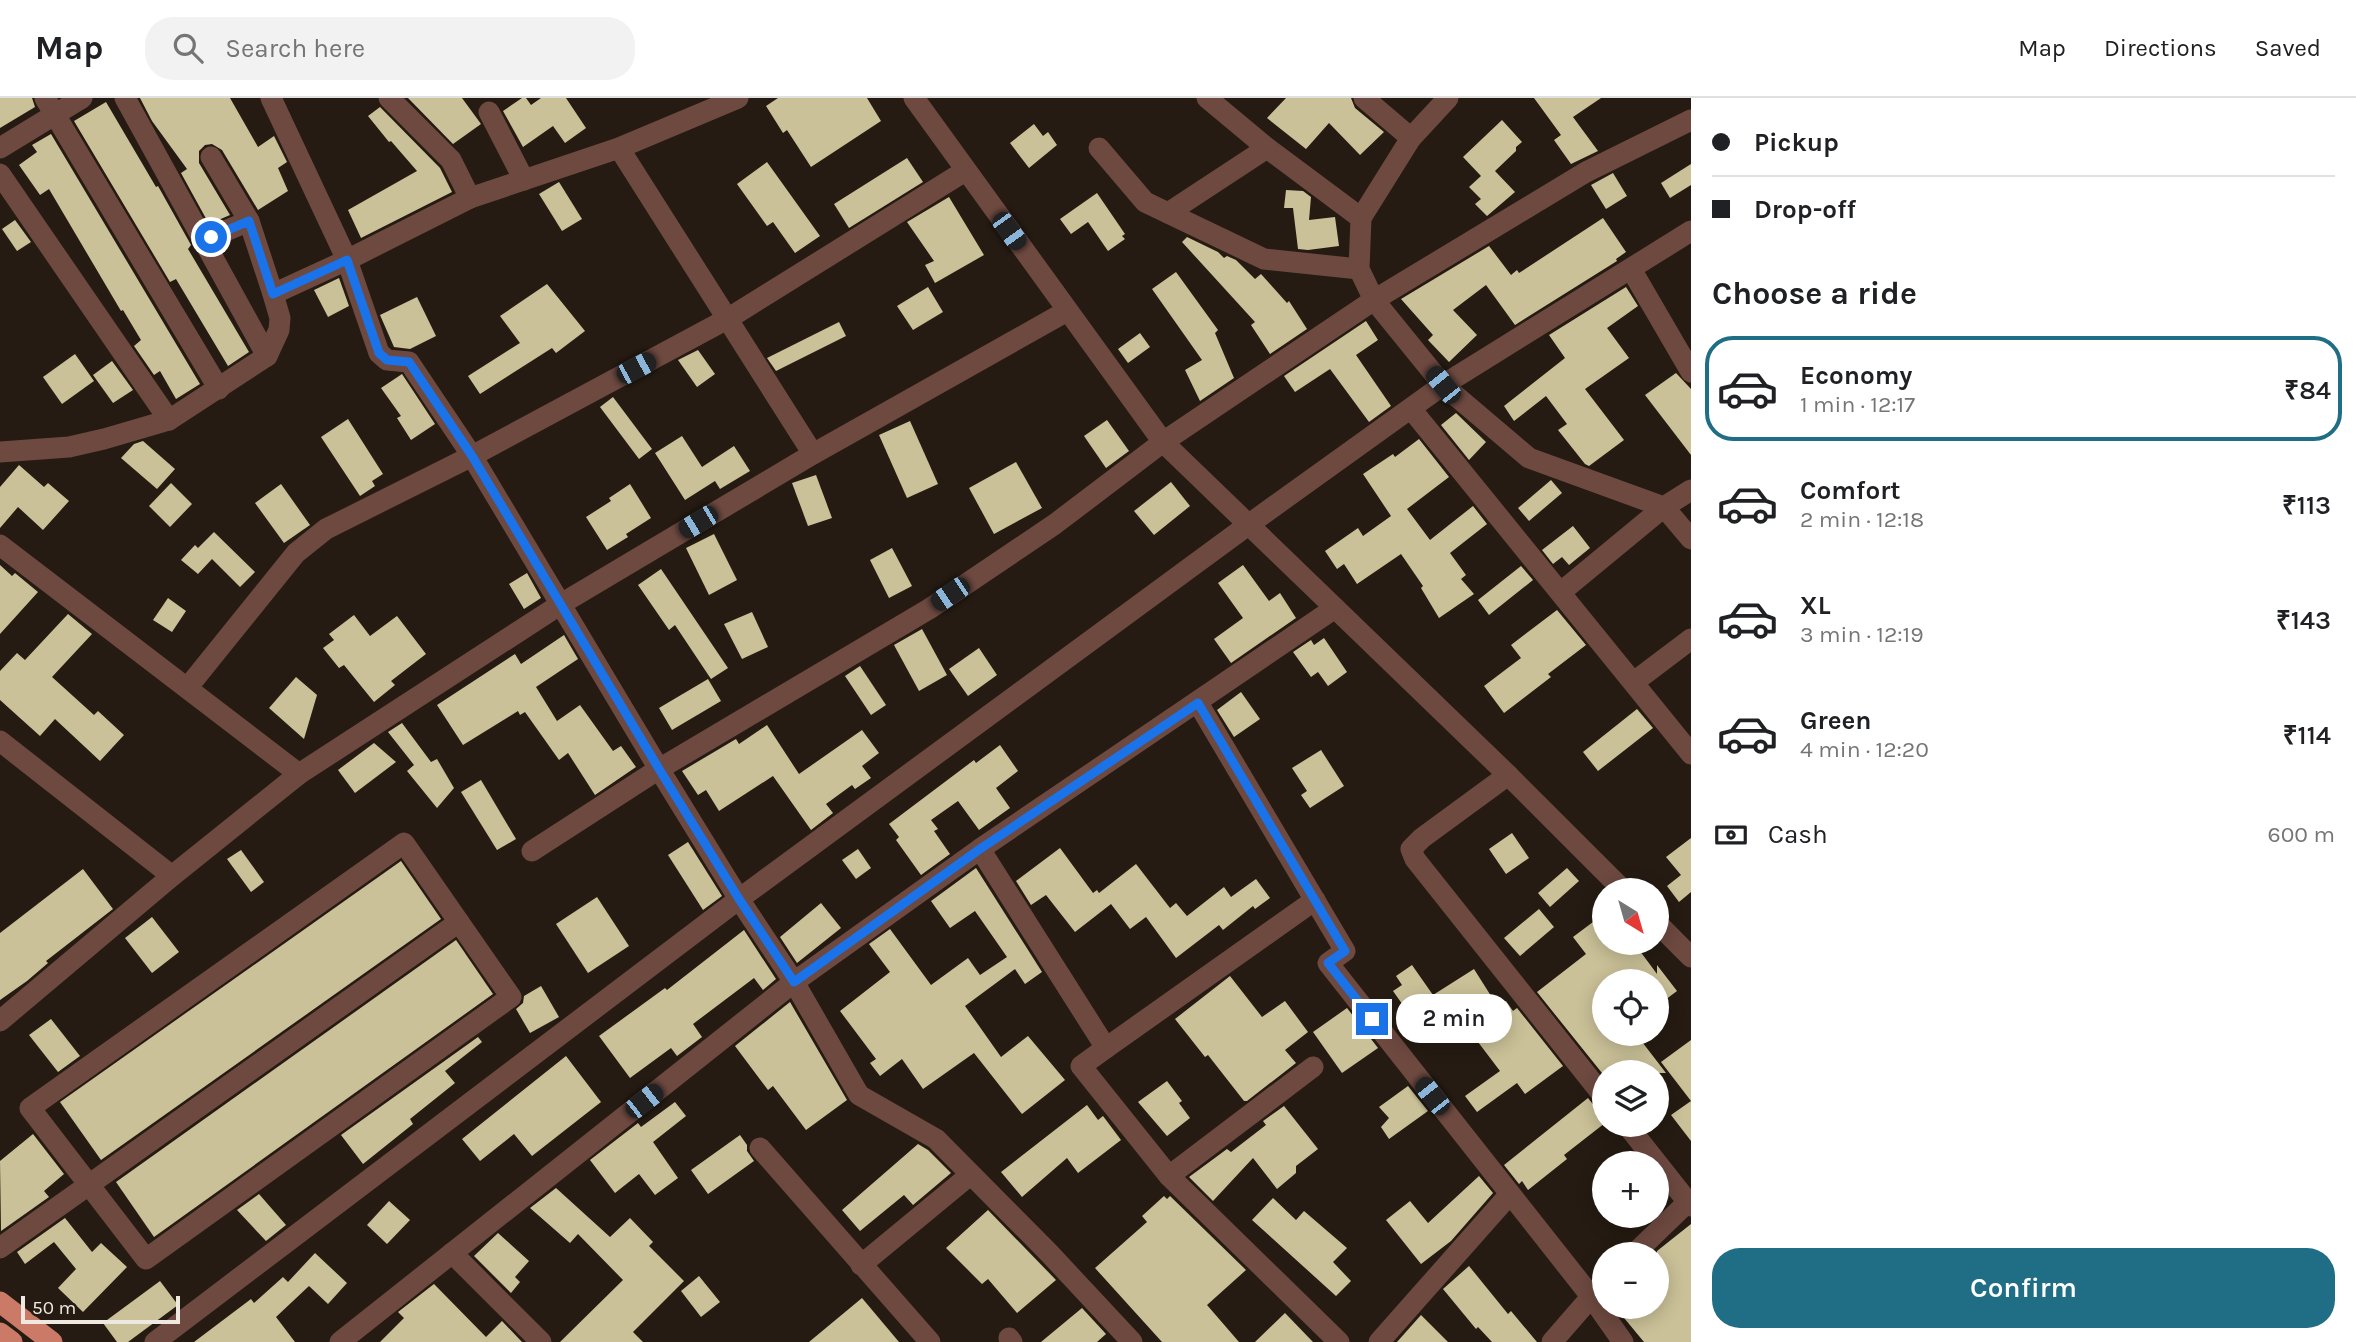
<!DOCTYPE html>
<meta charset="utf-8">
<style>
:root{--surface:#fff;--page:#f2f2f2;--text:#202124;--muted:#757577;--line:#e0e0e0;--accent:#206d86}
body{margin:0;font-family:Karla,sans-serif;background:var(--page);color:var(--text);height:100vh;display:flex;flex-direction:column;font-size:26px;white-space:nowrap}
*{box-sizing:border-box;margin:0}
p{font-size:23px;color:var(--muted)}
.icon{flex:none;width:38px;height:38px;fill:none;stroke:currentColor;stroke-width:2;stroke-linecap:round;stroke-linejoin:round}
.map{position:relative;flex:1;overflow:hidden}
.drawer{display:flex;flex-direction:column;background:var(--surface);width:665px}
.drawer>*{flex:none}
.banner{display:grid;align-content:center;height:154px;padding:0 21px;background:var(--surface)}
.needle{width:46px;rotate:143deg}
.fabs{position:absolute;left:1592px;top:780px;display:grid;gap:14px}
.fabs a{display:grid;place-items:center;width:77px;height:77px;border-radius:50%;background:var(--surface);box-shadow:0 4px 18px #0003;font-size:35px}
.scale{position:absolute;left:21px;bottom:18px;width:159px;box-sizing:border-box;padding-left:7px;border:4px solid #efe8e1;border-top:0;font-size:19px;line-height:24px;white-space:nowrap;color:#efe8e1;-webkit-text-stroke:5px #251b12;paint-order:stroke}
.end{position:absolute;width:32px;height:32px;margin:-16px;border:9px solid #1a73e8;background:#fff;box-shadow:0 0 0 4px #fff}
.from{border-radius:50%}
.bubble{position:absolute;height:49px;border-radius:24px;background:var(--surface);box-shadow:0 4px 18px #0003;font-size:23px;font-weight:600;line-height:49px;text-align:center}
.car{position:absolute;width:21px;height:42px;margin:-21px -10px;border-radius:9px;box-shadow:0 0 5px 2px #0007;background:linear-gradient(#222 24%,#8ab4d8 0 40%,#222 0 76%,#8ab4d8 0 86%,#222 0)}
.banner b{display:flex;align-items:center;gap:24px;height:66px;font-size:26px}
.banner b+b{border-top:2px solid var(--line)}
.banner i{width:18px;height:18px;background:var(--text)}
ul{padding:0;list-style:none}
li{display:flex;align-items:center;gap:21px;height:105px;margin:0 14px 10px;padding:0 7px;border:4px solid transparent;border-radius:28px}
li div{flex:1}
li b{display:block;font-size:26px}
li em{font-style:normal;font-weight:600}
li.selected{border-color:var(--accent)}
li>.icon{width:63px;height:63px;stroke-width:1.5}
h2{padding:0 21px;font-size:32px;line-height:84px}
.pay{display:flex;align-items:center;gap:18px;height:77px;padding:0 21px;font-size:26px}
.pay p{margin-inline-start:auto}
.cta{display:flex;gap:14px;margin-top:auto;padding:14px 21px}
.cta a{flex:1;height:80px;border-radius:28px;background:var(--accent);color:#fff;font-size:28px;font-weight:600;line-height:80px;text-align:center}
header{display:flex;align-items:center;gap:42px;box-sizing:border-box;height:98px;padding:0 35px;background:var(--surface);border-bottom:2px solid var(--line)}
header strong{font-size:33px}
nav{display:flex;gap:38px;margin-inline-start:auto;font-size:24px}
.search{width:490px;height:63px;background:var(--page);display:flex;align-items:center;gap:18px;box-sizing:border-box;padding:0 24px;border-radius:28px;color:var(--muted);font-size:26px}
main{display:flex;flex:1;min-height:0}
.map>svg:first-child{display:block}
.building{fill:#cac198}
.lines{fill:none;stroke-linecap:round;stroke-linejoin:round}
.minor{stroke:#6d4940;stroke-width:21}
.trunk{stroke:#cc7a68;stroke-width:21}
.route{stroke:#1a73e8;stroke-width:9}
</style>
<header>
<strong>Map</strong>
<div class="search"><svg class="icon" aria-label="search" viewBox="0 0 24 24"><circle cx="10" cy="10" r="6"/><path d="M15 15l6 6"/></svg>Search here</div>
<nav><a>Map</a><a>Directions</a><a>Saved</a></nav>
</header>
<main>
<div class="map">
<svg width="1691" height="1244" viewBox="0 0 1691 1244">
<rect width="100%" height="100%" fill="#251b12"/>
<g class="building">
<path d="M0,0H32L35,9L0,30Z"/>
<path d="M140,0H230L258,49L274,38L287,64L278,70L288,93L258,112L222,52L212,46L205,47L199,53V65L230,117L209,126L181,75L187,71L152,23Z"/>
<path d="M408,0H462L481,26L453,46Z"/>
<path d="M522,0H526L531,7L541,0H566L586,30L565,45L553,28L523,49L503,13Z"/>
<path d="M778,0H867L881,23L811,69L787,32L783,35L766,8Z"/>
<path d="M1286,0H1351L1355,10L1384,34L1360,57L1329,25L1306,51L1267,20Z"/>
<path d="M1534,0H1601L1573,19L1598,53L1571,66L1554,42L1561,37Z"/>
<path d="M106,4L156,89L158,88L191,147L188,151L249,254L228,268L176,181L170,184L74,23Z"/>
<path d="M380,9L440,70L452,94L361,140L348,112L417,73L391,43L389,44L368,18Z"/>
<path d="M1502,22L1522,44L1516,49V53L1495,73L1515,94L1487,118L1475,106L1481,101L1469,89L1481,78L1463,59Z"/>
<path d="M1034,26L1043,38L1048,34L1057,47L1029,70L1010,45Z"/>
<path d="M51,36L200,286L176,301L160,273L154,277L134,248L141,242L123,212L121,213L49,91L40,97L19,67L37,54L32,47Z"/>
<path d="M907,60L923,84L849,130L834,106Z"/>
<path d="M767,64L820,138L795,155L773,124L767,128L737,86Z"/>
<path d="M1691,66V87L1670,100L1661,85Z"/>
<path d="M1613,75L1627,98L1606,111L1591,87Z"/>
<path d="M559,84L582,121L562,133L539,96Z"/>
<path d="M1286,92L1303,93L1311,99L1309,122L1335,119L1339,148L1308,152L1298,151L1293,110H1284Z"/>
<path d="M1097,95L1125,136L1122,138L1125,141L1108,153L1088,124L1071,136L1060,121Z"/>
<path d="M949,99L984,157L935,185L925,167L934,163L907,124Z"/>
<path d="M1603,120L1626,154L1616,161L1617,163L1515,227L1486,187L1453,212L1477,237L1449,264L1428,242L1433,237L1401,201L1489,148L1511,177L1517,172L1519,175Z"/>
<path d="M15,122L31,144L17,153L2,131Z"/>
<path d="M1187,139L1218,154L1224,160L1227,158L1236,162L1255,181L1261,176L1287,205L1289,203L1307,231L1270,256L1251,227L1255,224L1182,144Z"/>
<path d="M1176,174L1218,232L1215,235L1234,280L1200,303L1185,272L1202,262L1152,191Z"/>
<path d="M339,180L349,208L328,219L314,192Z"/>
<path d="M547,186L585,233L556,255L552,250L480,296L468,278L520,245L500,218Z"/>
<path d="M928,189L943,214L913,232L897,208Z"/>
<path d="M1626,189L1638,208L1607,230L1629,260L1585,291L1624,342L1589,368L1585,366L1558,332L1567,326L1546,298L1514,323L1504,308L1565,260L1549,237Z"/>
<path d="M417,199L436,238L410,251L394,249L380,217Z"/>
<path d="M1366,223L1378,242L1356,257L1391,308L1369,324L1330,271L1295,294L1284,278Z"/>
<path d="M839,224L846,238L776,273L767,260Z"/>
<path d="M1140,235L1150,249L1128,265L1118,251Z"/>
<path d="M698,252L715,276L697,289L678,262Z"/>
<path d="M75,256L94,283L62,306L43,279Z"/>
<path d="M112,263L133,292L113,305L93,277Z"/>
<path d="M1676,275L1691,291V357L1645,297Z"/>
<path d="M402,276L435,326L411,342L397,320L401,318L381,290Z"/>
<path d="M613,299L652,351L639,361L600,309Z"/>
<path d="M1456,315L1486,344L1469,362L1441,327Z"/>
<path d="M348,321L383,376L372,383L375,388L360,398L321,339Z"/>
<path d="M1107,322L1129,353L1106,370L1084,338Z"/>
<path d="M910,323L938,386L907,400L879,337Z"/>
<path d="M682,338L702,369L734,348L750,373L720,391L715,383L685,402L655,355Z"/>
<path d="M1419,341L1449,379L1407,411L1430,442L1473,408L1487,426L1450,455L1466,477L1461,481L1474,496L1439,520L1421,490L1423,488L1401,456L1357,486L1344,466L1337,471L1325,453L1358,430L1363,438L1391,418L1363,376L1393,356L1395,359Z"/>
<path d="M143,343L175,371L157,391L121,360L134,346Z"/>
<path d="M1016,364L1042,410L994,436L969,390Z"/>
<path d="M19,367L44,389L48,385L69,403L43,432L18,409L0,430V389Z"/>
<path d="M816,377L832,420L808,428L792,385Z"/>
<path d="M1551,382L1562,395L1529,423L1518,410Z"/>
<path d="M1171,384L1190,408L1154,437L1134,413Z"/>
<path d="M171,385L192,406L170,429L149,408Z"/>
<path d="M281,386L310,427L284,445L255,405Z"/>
<path d="M630,386L651,420L626,436L628,439L607,452L586,419L611,403L609,400Z"/>
<path d="M1573,428L1590,450L1569,467L1562,459L1553,466L1542,452Z"/>
<path d="M214,434L255,474L240,489L212,461L198,476L181,462L195,447L198,450Z"/>
<path d="M714,436L737,482L709,497L686,450Z"/>
<path d="M892,450L912,488L889,500L870,462Z"/>
<path d="M0,467L12,478L15,475L38,494L0,536Z"/>
<path d="M1243,467L1269,503L1280,495L1296,520L1231,565L1214,541L1243,520L1218,485Z"/>
<path d="M1521,468L1533,482L1489,517L1478,502Z"/>
<path d="M661,471L728,570L711,581L675,527L669,532L638,487Z"/>
<path d="M527,475L541,500L524,511L509,486Z"/>
<path d="M168,500L186,513L172,534L153,522Z"/>
<path d="M1557,512L1586,547L1548,576L1551,579L1504,615L1484,588L1521,560L1511,547Z"/>
<path d="M752,514L768,549L742,561L724,526Z"/>
<path d="M68,516L92,536L52,579L94,617L98,613L124,637L100,663L55,621L40,638L0,602V573L17,555L25,562Z"/>
<path d="M354,517L370,538L397,518L426,556L391,583L395,587L374,604L344,567L339,570L323,550L334,542L329,536Z"/>
<path d="M922,531L947,577L919,593L894,547Z"/>
<path d="M564,537L578,561L536,589L557,623L580,607L613,653L621,648L636,669L595,697L568,655L559,662L525,614L520,617L518,613L463,647L437,607L515,556L521,566Z"/>
<path d="M1324,540L1347,574L1328,588L1318,574L1311,579L1293,554L1311,542L1314,547Z"/>
<path d="M979,550L997,577L968,598L949,571Z"/>
<path d="M860,568L886,607L871,617L845,578Z"/>
<path d="M296,579L317,597L304,641L269,610Z"/>
<path d="M708,581L721,603L672,632L659,610Z"/>
<path d="M1241,594L1260,621L1234,639L1217,612Z"/>
<path d="M1637,611L1653,630L1598,673L1583,654Z"/>
<path d="M402,625L431,664L437,661L454,690L437,710L407,673L414,667L388,634Z"/>
<path d="M767,627L799,676L862,632L879,655L862,668L871,680L855,691L852,687L826,706L833,715L811,732L773,678L719,713L706,692L698,697L682,673L736,641L739,646Z"/>
<path d="M374,645L396,664L355,695L338,672Z"/>
<path d="M1000,647L1018,673L996,690L1010,710L979,732L958,703L931,722L938,731L934,733L950,756L921,777L896,742L899,739L889,726L974,662L976,665Z"/>
<path d="M1321,652L1344,688L1310,710L1301,697L1307,693L1292,670Z"/>
<path d="M481,682L516,741L497,752L461,694Z"/>
<path d="M1512,735L1529,760L1506,776L1489,751Z"/>
<path d="M1691,740V794L1679,804L1667,788L1681,777L1666,759Z"/>
<path d="M688,744L722,798L703,812L668,757Z"/>
<path d="M1060,750L1093,795L1097,792L1099,795L1136,766L1170,810L1176,805L1187,818L1224,789L1231,799L1256,781L1270,800L1255,811L1253,808L1223,832L1219,827L1176,860L1146,819L1130,831L1111,806L1075,834L1046,797L1031,807L1016,783Z"/>
<path d="M858,751L871,770L856,781L842,762Z"/>
<path d="M241,752L264,784L251,794L227,761Z"/>
<path d="M401,763L441,821L101,1062L60,1004Z"/>
<path d="M976,770L1042,874L1025,886L1015,871L965,908L1001,959L1028,938L1065,982L1022,1016L974,955L923,991L902,961L880,978L870,965L876,961L840,913L890,874L869,846L890,831L931,887L968,860L980,877L1007,859L975,813L950,830L931,803Z"/>
<path d="M1567,770L1579,783L1550,809L1538,795Z"/>
<path d="M83,771L113,811L46,863L48,865L27,883L0,902V835Z"/>
<path d="M597,799L629,848L588,875L556,826Z"/>
<path d="M821,805L841,830L797,865L780,839Z"/>
<path d="M1539,811L1554,829L1520,858L1504,840Z"/>
<path d="M1605,815V845H1634L1657,876V867L1677,893L1657,908V884H1605V936H1636L1666,975H1602L1537,894L1586,856L1573,839Z"/>
<path d="M152,819L179,854L152,875L125,840Z"/>
<path d="M744,832L776,881L763,892L754,880L693,926L702,939L677,958L671,950L630,980L599,938L665,890L667,892Z"/>
<path d="M456,842L493,896L154,1139L116,1084Z"/>
<path d="M1412,867L1433,897L1474,871L1498,909L1506,903L1513,913L1517,910L1563,968L1525,996L1517,985L1477,1014L1465,998L1500,973L1456,915L1430,932L1413,904L1405,910L1393,893L1402,887L1396,878Z"/>
<path d="M1230,878L1262,919L1285,903L1308,934L1285,952L1296,965L1247,1003H1244L1208,957L1205,959L1175,921Z"/>
<path d="M541,888L559,919L530,935L516,911L523,905L524,898Z"/>
<path d="M790,904L847,1002L806,1032L773,988L768,992L735,948Z"/>
<path d="M1347,910L1378,950L1342,975L1313,934Z"/>
<path d="M51,921L80,958L58,974L29,937Z"/>
<path d="M478,939L482,944L445,973L455,985L410,1021L413,1026L363,1066L341,1037Z"/>
<path d="M1691,942V1043L1671,1017L1691,1003L1661,964Z"/>
<path d="M566,958L601,1004L532,1058L514,1036L480,1063L462,1041Z"/>
<path d="M1167,983L1182,1003L1179,1005L1190,1020L1167,1038L1138,1004Z"/>
<path d="M1408,988L1428,1013L1389,1041L1381,1029L1389,1020L1379,1009Z"/>
<path d="M1588,1000L1595,1009L1605,1014V1025L1564,1057L1567,1061L1528,1092L1522,1083L1519,1086L1504,1067Z"/>
<path d="M675,1004L686,1018L653,1044L678,1080L655,1097L639,1076L615,1095L590,1062L638,1025L641,1029Z"/>
<path d="M1087,1007L1098,1022L1103,1018L1121,1042L1078,1075L1067,1060L1022,1099L1001,1074Z"/>
<path d="M1284,1008L1318,1051L1296,1068V1075L1277,1091L1253,1060L1213,1103L1189,1079L1227,1051L1231,1054L1266,1027L1263,1023Z"/>
<path d="M33,1036L64,1076L44,1093L49,1099L1,1133L0,1063Z"/>
<path d="M740,1037L747,1047V1053L754,1063L708,1096L691,1072Z"/>
<path d="M918,1046L928,1052L951,1075L913,1107L904,1097L860,1133L842,1112Z"/>
<path d="M1479,1078L1493,1095L1451,1143L1421,1166L1386,1122L1410,1103L1428,1125Z"/>
<path d="M556,1090L610,1139L630,1120L653,1144L649,1148L684,1183L633,1234L643,1244H560L623,1182L578,1136L570,1145L530,1110Z"/>
<path d="M259,1096L286,1127L266,1143L237,1112Z"/>
<path d="M1164,1098L1167,1101L1170,1098L1246,1172L1207,1207L1239,1244H1162L1095,1170L1147,1124L1142,1118Z"/>
<path d="M1273,1100L1296,1122L1304,1113L1347,1150L1333,1164L1351,1183L1336,1198L1252,1122Z"/>
<path d="M389,1103L410,1122L387,1146L367,1127Z"/>
<path d="M988,1112L1056,1182L1017,1215L988,1181L982,1186L946,1150Z"/>
<path d="M65,1120L92,1154L101,1145L127,1169L83,1214L58,1190L76,1171L54,1144L25,1166L17,1154Z"/>
<path d="M1691,1126V1244H1644L1615,1209H1657V1153Z"/>
<path d="M498,1135L529,1163L515,1179L520,1184L511,1195L474,1158Z"/>
<path d="M315,1155L347,1185L328,1206L309,1188L276,1219L295,1244H194L251,1201L254,1205L283,1179L288,1184Z"/>
<path d="M1469,1168L1508,1216L1511,1213L1537,1244H1492L1478,1229L1476,1231L1443,1191Z"/>
<path d="M699,1178L720,1204L701,1219L681,1193Z"/>
<path d="M160,1183L178,1207L128,1244H117L103,1225Z"/>
<path d="M434,1186L486,1239L502,1223L522,1244H380L404,1220L398,1214Z"/>
<path d="M862,1200L899,1244H809Z"/>
<path d="M1082,1210L1106,1236L1097,1244H1041Z"/>
<path d="M1285,1215L1313,1244H1255Z"/>
<path d="M1421,1217L1448,1244H1397Z"/>
</g>
<g class="lines">
<g class="minor">
<path d="M45,0L219,291"/>
<path d="M125,0L267,258"/>
<path d="M271,0L347,162L379,255L387,262L409,264L472,358L659,671L739,801L794,884L859,997L936,1041L1050,1156L1132,1244"/>
<path d="M389,0L451,62L470,100"/>
<path d="M914,0L1163,344L1508,677L1624,793"/>
<path d="M1207,0L1267,50L1361,120"/>
<path d="M1364,0L1411,40"/>
<path d="M1448,0L1411,40L1361,120L1359,171L1374,202L1443,287L1529,360L1664,409L1691,392"/>
<path d="M489,14L524,82"/>
<path d="M0,50L82,0"/>
<path d="M619,50L813,356"/>
<path d="M1099,50L1145,104L1264,161L1359,171"/>
<path d="M211,59L249,123L273,196"/>
<path d="M0,76L169,322"/>
<path d="M1168,115L1267,50"/>
<path d="M201,139H211L249,123"/>
<path d="M1631,171L1691,274"/>
<path d="M1412,312L1691,656"/>
<path d="M0,354L69,349L104,341L169,322L267,258L279,232L280,220L273,196L347,162L470,100L619,50L738,0"/>
<path d="M0,447L299,676"/>
<path d="M1561,494L1664,409L1691,441"/>
<path d="M1634,584L1691,541"/>
<path d="M188,589L296,455L326,431L472,358L729,220L965,73"/>
<path d="M1198,605L1345,853L1328,865L1590,1197L1623,1244"/>
<path d="M0,643L172,778"/>
<path d="M1508,677L1422,740L1411,751L1415,761L1605,1000"/>
<path d="M404,745L511,899L146,1161L30,1010Z"/>
<path d="M980,751L1106,950L1081,968L1169,1078L1339,1244"/>
<path d="M532,753L659,671L929,511L1055,426L1163,344L1374,202L1586,74L1691,22"/>
<path d="M1657,825L1691,859"/>
<path d="M0,923L172,778L299,676L561,506L813,356L1067,213"/>
<path d="M1106,950L1315,802"/>
<path d="M1627,1027L1691,1108"/>
<path d="M760,1050L930,1244"/>
<path d="M1169,1078L1313,969"/>
<path d="M0,1150L459,824"/>
<path d="M452,1155L541,1244"/>
<path d="M1633,1157L1691,1101"/>
<path d="M861,1167L970,1077"/>
<path d="M1009,1240L1012,1244"/>
<path d="M155,1244L739,801L1248,427L1443,287L1691,133"/>
<path d="M340,1244L794,884L980,751L1335,510"/>
<path d="M1379,1244L1510,1096"/>
<path d="M1552,1244L1605,1183"/>
</g>
<g class="trunk">
<path d="M0,1204L52,1244"/>
<path d="M0,1235L12,1244"/>
</g>
</g>
<g class="lines">
<path class="route" d="M211,139L249,123L273,196L347,162L379,255L387,262L409,264L472,358L659,671L739,801L794,884L980,751L1198,605L1345,853L1328,865L1372,921"/>
</g>
</svg>
<div class="fabs">
<a><svg class="needle" viewBox="-14 -14 28 28"><path d="M0-13l5 13h-10z" fill="#e53935"/><path d="M0 13l5-13h-10z" fill="#757577"/></svg></a>
<a><svg class="icon" aria-label="locate" viewBox="0 0 24 24"><circle cx="12" cy="12" r="6"/><path d="M12 2v4M12 18v4M2 12h4M18 12h4"/></svg></a>
<a><svg class="icon" aria-label="layers" viewBox="0 0 24 24"><path d="M12 4l9 5-9 5-9-5zM3 14l9 5 9-5"/></svg></a>
<a>+</a>
<a>−</a>
</div>
<div class="scale">50 m</div>
<i class="end from" style="left:211px;top:139px"></i>
<i class="end" style="left:1372px;top:921px"></i>
<div class="bubble" style="left:1396px;top:896px;width:116px">2 min</div>
<i class="car" style="left:1009px;top:133px;rotate:144deg"></i>
<i class="car" style="left:636px;top:270px;rotate:62deg"></i>
<i class="car" style="left:1443px;top:287px;rotate:321deg"></i>
<i class="car" style="left:698px;top:424px;rotate:239deg"></i>
<i class="car" style="left:950px;top:496px;rotate:236deg"></i>
<i class="car" style="left:1432px;top:998px;rotate:322deg"></i>
<i class="car" style="left:644px;top:1003px;rotate:52deg"></i>
</div>
<section class="drawer">
<div class="banner">
<b><i class="from"></i>Pickup</b>
<b><i></i>Drop-off</b>
</div>
<h2>Choose a ride</h2>
<ul>
<li class="selected"><svg class="icon" aria-label="car" viewBox="0 0 24 24"><path d="M5 17H2v-5l4-1 3-4h7l3 4 3 1v5h-3M9 17h6M6 11h13"/><circle cx="7" cy="17" r="2"/><circle cx="17" cy="17" r="2"/></svg><div><b>Economy</b><p>1 min · 12:17</p></div><em>₹84</em></li>
<li><svg class="icon" aria-label="car" viewBox="0 0 24 24"><path d="M5 17H2v-5l4-1 3-4h7l3 4 3 1v5h-3M9 17h6M6 11h13"/><circle cx="7" cy="17" r="2"/><circle cx="17" cy="17" r="2"/></svg><div><b>Comfort</b><p>2 min · 12:18</p></div><em>₹113</em></li>
<li><svg class="icon" aria-label="car" viewBox="0 0 24 24"><path d="M5 17H2v-5l4-1 3-4h7l3 4 3 1v5h-3M9 17h6M6 11h13"/><circle cx="7" cy="17" r="2"/><circle cx="17" cy="17" r="2"/></svg><div><b>XL</b><p>3 min · 12:19</p></div><em>₹143</em></li>
<li><svg class="icon" aria-label="car" viewBox="0 0 24 24"><path d="M5 17H2v-5l4-1 3-4h7l3 4 3 1v5h-3M9 17h6M6 11h13"/><circle cx="7" cy="17" r="2"/><circle cx="17" cy="17" r="2"/></svg><div><b>Green</b><p>4 min · 12:20</p></div><em>₹114</em></li>
</ul>
<div class="pay"><svg class="icon" aria-label="cash" viewBox="0 0 24 24"><path d="M3 7h18v10H3z"/><circle cx="12" cy="12" r="2"/></svg>Cash<p>600 m</p></div>
<div class="cta"><a>Confirm</a></div>
</section>
</main>
